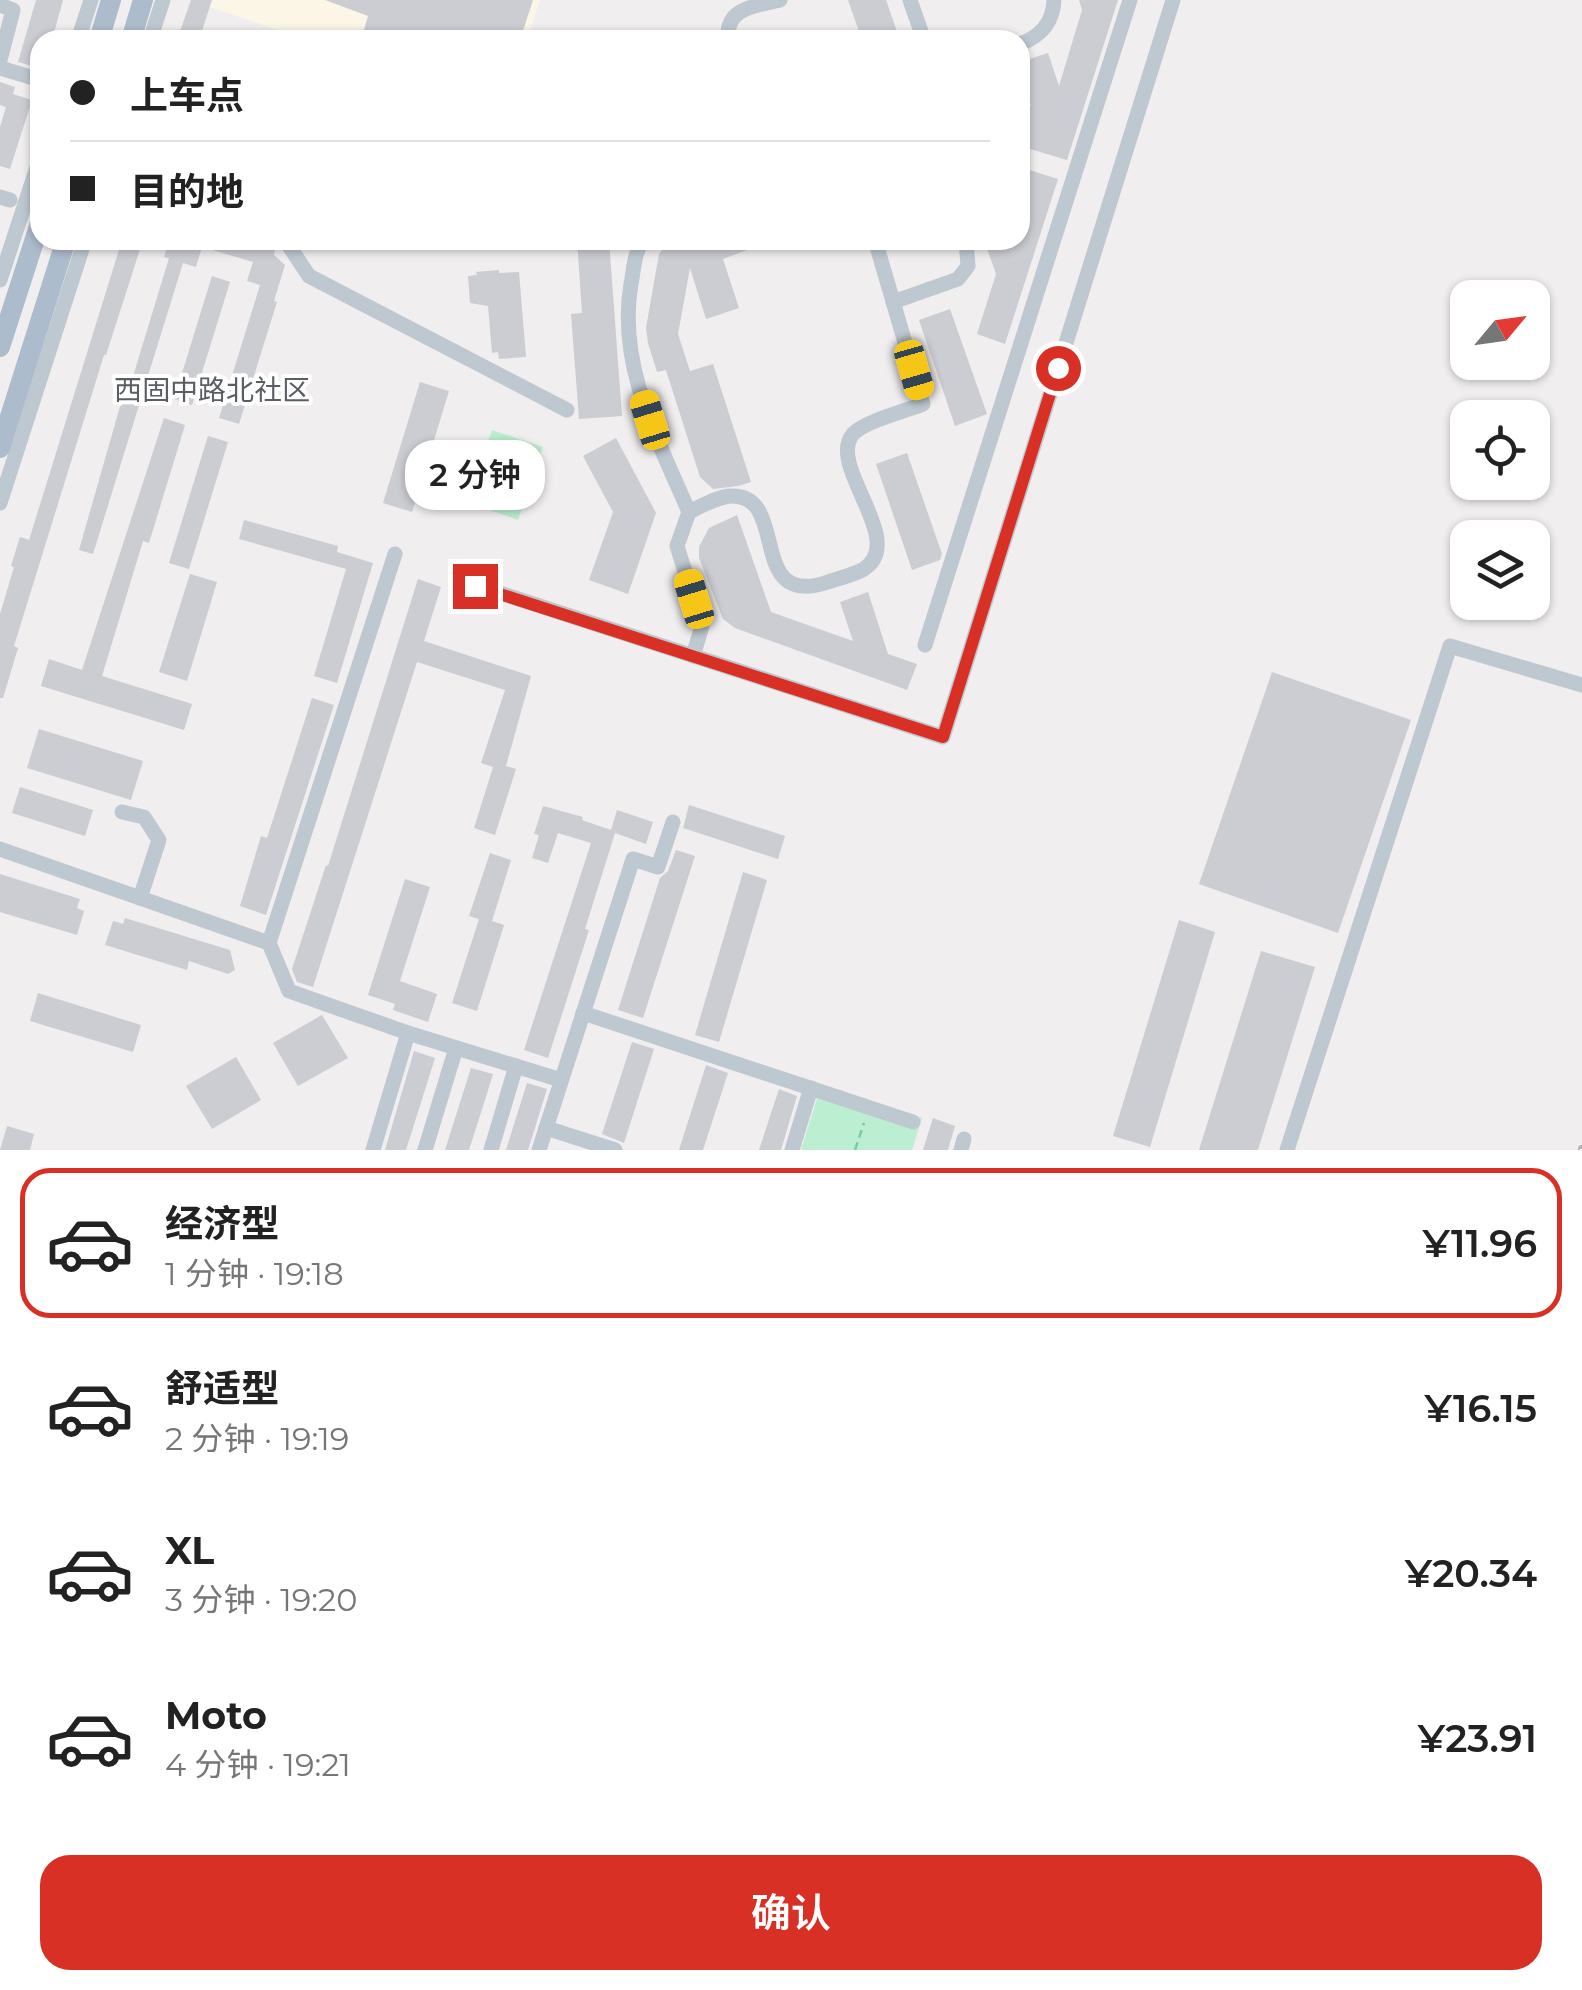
<!DOCTYPE html>
<html lang="zh">
<meta charset="utf-8">
<style>
:root{--surface:#fff;--page:#f6f6f6;--text:#222;--muted:#767676;--line:#e0e0e0;--accent:#d93025}
body{margin:0;font-family:Montserrat,"Noto Sans SC",sans-serif;background:var(--page);color:var(--text);height:100vh;display:flex;flex-direction:column;font-size:38px;white-space:nowrap}
*{box-sizing:border-box;margin:0}
p{font-size:32px;color:var(--muted)}
.icon{flex:none;width:55px;height:55px;fill:none;stroke:currentColor;stroke-width:2;stroke-linecap:round;stroke-linejoin:round}
.map{position:relative;height:1150px;overflow:hidden}
.drawer{display:flex;flex-direction:column;background:var(--surface);flex:1}
.drawer>*{flex:none}
.top-card{position:absolute;left:30px;top:30px;width:1000px;height:220px;border-radius:30px;box-shadow:0 2px 8px #0004;display:grid;align-content:center;height:220px;padding:0 40px;background:var(--surface)}
.needle{width:65px;rotate:61deg}
.buttons{position:absolute;left:1450px;top:280px;display:grid;gap:20px}
.buttons a{display:grid;place-items:center;width:100px;height:100px;border-radius:20px;background:var(--surface);box-shadow:0 2px 8px #0004;font-size:50px}
.end{position:absolute;width:45px;height:45px;margin:-22px;border:12px solid #d93025;background:#fff;box-shadow:0 0 0 5px #fff}
.from{border-radius:50%}
.bubble{position:absolute;height:70px;border-radius:30px;background:var(--surface);box-shadow:0 2px 8px #0004;font-size:32px;font-weight:600;line-height:70px;text-align:center}
.car{position:absolute;width:30px;height:60px;margin:-30px -15px;border-radius:12px;box-shadow:0 0 8px 2px #0007;background:linear-gradient(#f5c518 24%,#345 0 40%,#f5c518 0 76%,#345 0 86%,#f5c518 0)}
.top-card b{display:flex;align-items:center;gap:35px;height:95px;font-size:38px}
.top-card b+b{border-top:2px solid var(--line)}
.top-card i{width:25px;height:25px;background:var(--text)}
ul{padding:18px 0 0;list-style:none}
li{display:flex;align-items:center;gap:30px;height:150px;margin:0 20px 15px;padding:0 20px;border:5px solid transparent;border-radius:30px}
li div{flex:1}
li b{display:block;font-size:38px}
li em{font-style:normal;font-weight:600}
li.active{border-color:var(--accent)}
li>.icon{width:90px;height:90px;stroke-width:1.5}
.action{display:flex;gap:20px;margin-top:auto;padding:20px 40px}
.action a{flex:1;height:115px;border-radius:30px;background:var(--accent);color:#fff;font-size:40px;font-weight:600;line-height:115px;text-align:center}
.map>svg:first-child{display:block}
.commercial{fill:#fcf6e7}
.green{fill:#bceed1}
.building{fill:#cbcdd3}
.lines{fill:none;stroke-linecap:round;stroke-linejoin:round}
.path{stroke:#74cca4;stroke-width:2.5;stroke-dasharray:8 5;stroke-linecap:butt}
.minor{stroke:#bec8d0;stroke-width:15}
.major{stroke:#adbccd;stroke-width:20}
.rail-casing{stroke:#b0b3b8;stroke-width:8}
.rail{stroke:#fff;stroke-width:4;stroke-dasharray:11;stroke-linecap:butt}
.route{stroke:#d93025;stroke-width:12}
.labels{text-anchor:middle;dominant-baseline:central;stroke-width:8;stroke-linejoin:round;paint-order:stroke}
.neighbourhood-label{font-size:28px;fill:#5a5e63;stroke:#fff}
</style>
<div class="map">
<svg width="1582" height="1150" viewBox="0 0 1582 1150">
<rect width="100%" height="100%" fill="#f0eeee"/>
<path class="commercial" d="M190,0H540L527,40H306Z"/>
<g class="green">
<path d="M492,430L543,447L518,520L467,502Z"/>
<path d="M821,1086L922,1118L912,1150H801Z"/>
</g>
<g class="building">
<path d="M36,0H63L52,40H40V68L18,62Z"/>
<path d="M191,0H212L199,40H177Z"/>
<path d="M325,0H533L520,40H449L429,33L428,40H361L368,16Z"/>
<path d="M848,0H886L900,40H862Z"/>
<path d="M1079,0H1118L1067,160L1020,146V111L1031,106L1020,74V62L1048,53L1059,86L1082,10Z"/>
<path d="M0,82L15,87L13,94L32,100L10,169L0,166V127L6,107L0,105Z"/>
<path d="M1020,167L1058,179L1005,344L977,334L996,274L984,240H1020Z"/>
<path d="M122,240H143L106,355H104L14,646L18,648L3,698H0V614L14,567L11,566L20,537L29,540Z"/>
<path d="M169,240L270,242L268,248L275,250L274,255L285,265L274,301L277,302L239,424L219,418L260,285L247,281L253,262L202,247L196,267L183,263L93,554L79,550L127,382L131,383L169,258L164,257Z"/>
<path d="M577,240H609L622,416L579,419L571,314L582,313Z"/>
<path d="M670,240H774L723,259L739,308L706,319L690,268L678,334L690,371L713,364L751,482L738,486L713,489L700,477L666,370L657,372L648,343L646,328L659,254Z"/>
<path d="M499,270V273L519,272L526,357L499,359L498,352L492,353L488,306L470,303L468,276L477,275L476,272Z"/>
<path d="M212,276L230,282L192,405L174,399Z"/>
<path d="M950,309L987,414L955,426L919,320Z"/>
<path d="M420,382L449,391L412,512L383,503Z"/>
<path d="M164,418L185,425L149,543L143,541L102,676L192,704L184,730L41,686L49,659L82,670Z"/>
<path d="M208,436L228,442L189,569L169,563Z"/>
<path d="M616,438L656,513L628,594L589,580L613,512L583,456Z"/>
<path d="M907,453L942,554L940,560L912,570L876,464Z"/>
<path d="M737,515L771,612L853,641L840,602L868,592L888,654L917,664L907,690L735,628L723,619L699,558V547L709,528Z"/>
<path d="M244,520L338,546L337,552L373,563L337,683L314,676L346,569L239,539Z"/>
<path d="M190,574L217,582L187,681L159,672Z"/>
<path d="M418,579L441,587L424,641L531,676L506,766L516,769L495,835L474,828L493,767L481,763L505,690L417,662L313,987L297,982L292,969L326,865L328,866Z"/>
<path d="M1272,672L1411,720L1338,933L1199,884Z"/>
<path d="M312,698L334,705L266,915L240,906L261,836L267,838Z"/>
<path d="M39,729L143,761L131,800L27,768Z"/>
<path d="M20,787L93,810L85,836L12,813Z"/>
<path d="M689,805L785,836L778,859L683,828Z"/>
<path d="M543,806L583,817L582,820L611,830L617,810L653,822L646,844L615,833L585,929L589,930L548,1058L524,1050L591,843L558,833L548,863L532,858L539,835L534,834Z"/>
<path d="M676,850L695,856L643,1018L618,1010L660,878L668,871Z"/>
<path d="M490,853L511,860L492,921L504,925L477,1011L452,1003L479,919L469,916Z"/>
<path d="M743,872L767,880L719,1042L695,1035Z"/>
<path d="M0,874L80,899L77,908L84,911L77,935L0,912Z"/>
<path d="M405,879L430,887L400,981L437,994L428,1022L393,1010L395,1004L368,995Z"/>
<path d="M125,918L230,950L235,970L228,974L189,961L187,970L105,945L113,921L123,924Z"/>
<path d="M1179,920L1215,932L1150,1147L1113,1136Z"/>
<path d="M1261,951L1315,967L1258,1150H1199Z"/>
<path d="M38,993L141,1025L133,1052L30,1021Z"/>
<path d="M322,1015L348,1058L298,1086L273,1043Z"/>
<path d="M632,1042L654,1049L624,1143L602,1134Z"/>
<path d="M414,1051L435,1058L406,1150H385Z"/>
<path d="M236,1057L261,1100L212,1129L186,1086Z"/>
<path d="M706,1065L728,1073L703,1150H679Z"/>
<path d="M471,1068L493,1074L484,1103L469,1150H445Z"/>
<path d="M527,1083L547,1089L528,1150H506Z"/>
<path d="M779,1089L797,1096L781,1150H759Z"/>
<path d="M933,1118L955,1126L948,1150H923Z"/>
<path d="M7,1126L34,1134L30,1150H0Z"/>
</g>
<g class="lines">
<path class="path" d="M855,1150L864,1123"/>
<g class="minor">
<path d="M910,0L924,40"/>
<path d="M0,5L13,10L0,60"/>
<path d="M78,40L91,0"/>
<path d="M150,40L163,0"/>
<path d="M728,40C725,7 756,6 780,0"/>
<path d="M1020,44C1041,36 1053,23 1054,0"/>
<path d="M0,68L40,80"/>
<path d="M0,197L10,200"/>
<path d="M285,240L309,276L567,410"/>
<path d="M643,240C634,253 634,269 631,284C617,364 658,440 689,512L677,546L702,626L693,656"/>
<path d="M0,280L40,158"/>
<path d="M893,302L958,279L968,266L966,240"/>
<path d="M0,503L85,240"/>
<path d="M689,512C702,506 718,496 732,496C790,495 746,610 828,582C839,578 854,575 864,569C908,540 826,466 853,434C865,421 906,411 923,404L875,240"/>
<path d="M475,585L943,737L1173,0"/>
<path d="M925,645L1130,0"/>
<path d="M122,812L144,817L159,840L140,898"/>
<path d="M0,849L269,943L395,554"/>
<path d="M269,943L289,991L408,1033"/>
<path d="M583,1013L913,1122"/>
<path d="M546,1128L615,1150"/>
<path d="M373,1150L408,1033L561,1080"/>
<path d="M425,1150L456,1048"/>
<path d="M491,1150L516,1066"/>
<path d="M539,1150L633,859L658,867L673,822"/>
<path d="M792,1150L811,1088"/>
<path d="M961,1150L964,1139"/>
<path d="M1287,1150L1450,646L1582,685"/>
</g>
<g class="major">
<path d="M99,40L111,0"/>
<path d="M131,40L143,0"/>
<path d="M0,347L40,223"/>
<path d="M0,448L66,240"/>
</g>
<g class="rail-casing">
<path id="rail" d="M1582,1150V1149"/>
</g>
<use href="#rail" class="rail"/>
</g>
<g class="lines">
<path class="route" d="M475,586L943,737L1058,368"/>
</g>
<g class="labels">
<g class="neighbourhood-label">
<text x="212" y="390">西固中路北社区</text>
</g>
</g>
</svg>
<div class="buttons">
<a><svg class="needle" viewBox="-14 -14 28 28"><path d="M0-13l5 13h-10z" fill="#e53935"/><path d="M0 13l5-13h-10z" fill="#767676"/></svg></a>
<a><svg class="icon" aria-label="locate" viewBox="0 0 24 24"><circle cx="12" cy="12" r="6"/><path d="M12 2v4M12 18v4M2 12h4M18 12h4"/></svg></a>
<a><svg class="icon" aria-label="layers" viewBox="0 0 24 24"><path d="M12 4l9 5-9 5-9-5zM3 14l9 5 9-5"/></svg></a>
</div>
<i class="end from" style="left:1058px;top:368px"></i>
<i class="end" style="left:475px;top:586px"></i>
<div class="bubble" style="left:405px;top:440px;width:140px">2 分钟</div>
<i class="car" style="left:914px;top:370px;rotate:164deg"></i>
<i class="car" style="left:650px;top:420px;rotate:343deg"></i>
<i class="car" style="left:694px;top:599px;rotate:343deg"></i>
<div class="top-card">
<b><i class="from"></i>上车点</b>
<b><i></i>目的地</b>
</div>
</div>
<section class="drawer">
<ul>
<li class="active"><svg class="icon" aria-label="car" viewBox="0 0 24 24"><path d="M5 17H2v-5l4-1 3-4h7l3 4 3 1v5h-3M9 17h6M6 11h13"/><circle cx="7" cy="17" r="2"/><circle cx="17" cy="17" r="2"/></svg><div><b>经济型</b><p>1 分钟 · 19:18</p></div><em>¥11.96</em></li>
<li><svg class="icon" aria-label="car" viewBox="0 0 24 24"><path d="M5 17H2v-5l4-1 3-4h7l3 4 3 1v5h-3M9 17h6M6 11h13"/><circle cx="7" cy="17" r="2"/><circle cx="17" cy="17" r="2"/></svg><div><b>舒适型</b><p>2 分钟 · 19:19</p></div><em>¥16.15</em></li>
<li><svg class="icon" aria-label="car" viewBox="0 0 24 24"><path d="M5 17H2v-5l4-1 3-4h7l3 4 3 1v5h-3M9 17h6M6 11h13"/><circle cx="7" cy="17" r="2"/><circle cx="17" cy="17" r="2"/></svg><div><b>XL</b><p>3 分钟 · 19:20</p></div><em>¥20.34</em></li>
<li><svg class="icon" aria-label="car" viewBox="0 0 24 24"><path d="M5 17H2v-5l4-1 3-4h7l3 4 3 1v5h-3M9 17h6M6 11h13"/><circle cx="7" cy="17" r="2"/><circle cx="17" cy="17" r="2"/></svg><div><b>Moto</b><p>4 分钟 · 19:21</p></div><em>¥23.91</em></li>
</ul>
<div class="action"><a>确认</a></div>
</section>
